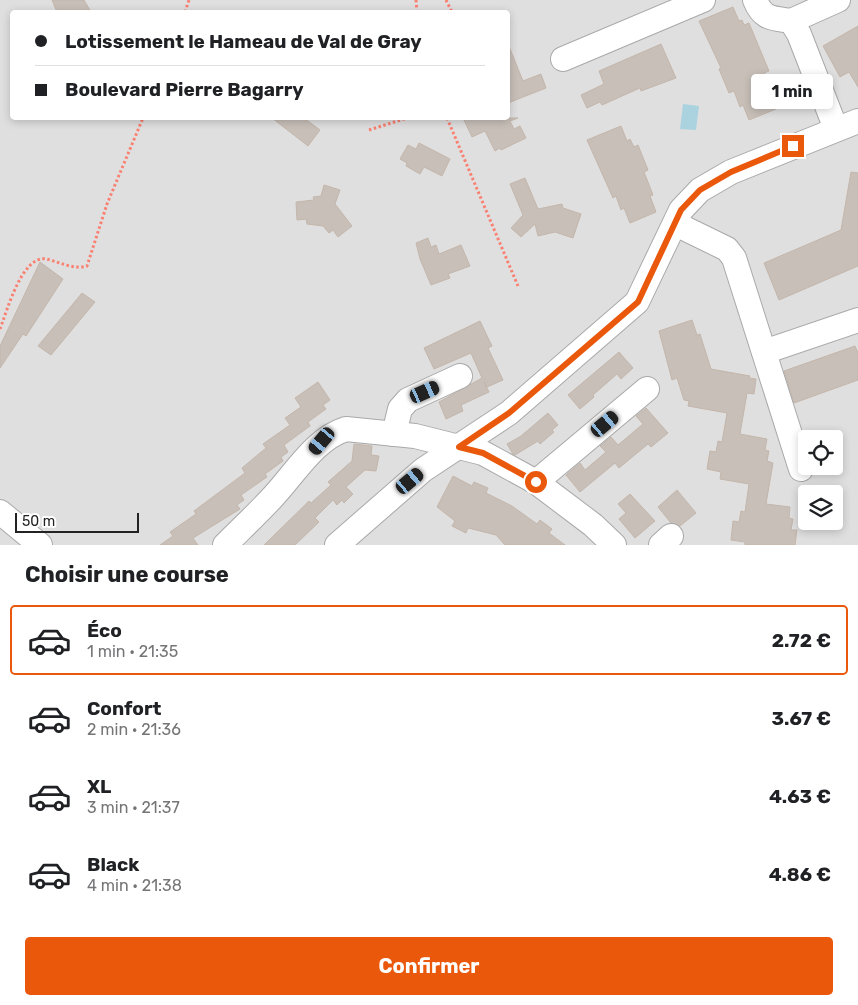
<!DOCTYPE html>
<html lang="fr">
<meta charset="utf-8">
<style>
:root{--surface:#fff;--page:#f2f2f2;--text:#202124;--muted:#757577;--line:#e0e0e0;--accent:#ea580c}
body{margin:0;font-family:Rubik,sans-serif;background:var(--page);color:var(--text);height:100vh;display:flex;flex-direction:column;font-size:19px;white-space:nowrap}
*{box-sizing:border-box;margin:0}
p{font-size:16px;color:var(--muted)}
.icon{flex:none;width:28px;height:28px;fill:none;stroke:currentColor;stroke-width:2;stroke-linecap:round;stroke-linejoin:round}
.map{position:relative;height:545px;overflow:hidden}
.panel{display:flex;flex-direction:column;background:var(--surface);flex:1}
.panel>*{flex:none}
.guide{position:absolute;left:10px;top:10px;width:500px;height:110px;border-radius:5px;box-shadow:0 2px 8px #0003;display:grid;align-content:center;height:110px;padding:0 25px;background:var(--surface)}
.fabs{position:absolute;left:798px;top:430px;display:grid;gap:10px}
.fabs a{display:grid;place-items:center;width:45px;height:45px;border-radius:5px;background:var(--surface);box-shadow:0 2px 8px #0003;font-size:25px}
.scale{position:absolute;left:15px;bottom:12px;width:124px;box-sizing:border-box;padding-left:5px;border:2px solid #222;border-top:0;font-size:14px;line-height:18px;white-space:nowrap;color:#222;-webkit-text-stroke:4px #fff;paint-order:stroke}
.end{position:absolute;width:22px;height:22px;margin:-11px;border:6px solid #ea580c;background:#fff;box-shadow:0 0 0 2px #fff}
.from{border-radius:50%}
.bubble{position:absolute;height:35px;border-radius:5px;background:var(--surface);box-shadow:0 2px 8px #0003;font-size:16px;font-weight:700;line-height:35px;text-align:center}
.car{position:absolute;width:15px;height:30px;margin:-15px -8px;border-radius:6px;box-shadow:0 0 4px 1px #0007;background:linear-gradient(#222 24%,#8ab4d8 0 40%,#222 0 76%,#8ab4d8 0 86%,#222 0)}
.guide b{display:flex;align-items:center;gap:18px;height:48px;font-size:19px}
.guide b+b{border-top:1px solid var(--line)}
.guide i{width:12px;height:12px;background:var(--text)}
ul{padding:0;list-style:none}
li{display:flex;align-items:center;gap:15px;height:70px;margin:0 10px 8px;padding:0 15px;border:2px solid transparent;border-radius:5px}
li div{flex:1}
li b{display:block;font-size:19px}
li em{font-style:normal;font-weight:700}
li.on{border-color:var(--accent)}
li>.icon{width:45px;height:45px;stroke-width:1.5}
h2{padding:0 25px;font-size:22px;line-height:60px}
.primary-button{display:flex;gap:10px;margin-top:auto;padding:10px 25px}
.primary-button a{flex:1;height:58px;border-radius:5px;background:var(--accent);color:#fff;font-size:20px;font-weight:700;line-height:58px;text-align:center}
.map>svg:first-child{display:block}
.residential{fill:#e0dfdf;fill-rule:evenodd}
.water{fill:#aad3df}
.building{fill:#c7bfb8;stroke:#c4b6ab}
.lines{fill:none;stroke-linecap:round;stroke-linejoin:round}
.minor-casing{stroke:#a9a9a9;stroke-width:26}
.path{stroke:#fa8072;stroke-width:3;stroke-dasharray:2.5 2.5;stroke-linecap:butt}
.minor{stroke:#fff;stroke-width:24}
.route{stroke:#ea580c;stroke-width:6}
</style>
<div class="map">
<svg width="858" height="545" viewBox="0 0 858 545">
<rect width="100%" height="100%" fill="#f2efe9"/>
<path class="residential" d="M0,0H858V545H0ZM12,12H508V118H12ZM806,439H834V466H806ZM806,494H834V521H806Z"/>
<path class="water" d="M683,104L699,106L696,130L680,129Z"/>
<g class="building">
<path d="M52,0H84L91,12H57Z"/>
<path d="M733,7L739,21L742,20L744,25L749,23L769,71L764,73L773,92L769,93L776,109L749,120L743,105L740,107L734,91L729,93L719,69L721,68L699,21Z"/>
<path d="M858,26V87L849,72L840,77L823,46Z"/>
<path d="M508,44L523,81L541,74L546,88L508,103Z"/>
<path d="M661,44L676,78L641,91L640,88L602,105L600,102L587,108L581,95L604,84L599,71Z"/>
<path d="M272,118H304L320,130L308,146Z"/>
<path d="M463,118H518L510,121L514,129L520,126L526,138L501,150L500,148L495,151L485,131L472,137Z"/>
<path d="M621,126L627,141L630,139L634,147L638,145L648,170L644,172L653,195L650,196L656,212L630,223L624,208L621,210L616,196L613,198L587,140Z"/>
<path d="M419,143L450,159L442,176L424,167L420,174L406,166L407,163L400,159L408,145L416,149Z"/>
<path d="M851,172L858,173V266L779,300L764,263L841,230Z"/>
<path d="M525,178L538,209L562,204L563,208L581,214L573,238L555,232L538,236L535,224L521,237L511,228L523,215L510,184Z"/>
<path d="M324,185L340,190L335,204L352,226L338,237L333,230L329,233L323,226L307,224L306,219L297,220L296,202L314,200L313,197L321,196Z"/>
<path d="M428,238L431,247L436,245L439,254L461,245L470,266L448,274L450,278L431,285L420,259L416,243Z"/>
<path d="M40,262L63,279L26,336L23,334L0,368V346Z"/>
<path d="M82,293L95,302L51,355L38,346Z"/>
<path d="M692,320L697,335L700,334L711,369L750,376L749,378L756,379L754,394L747,393L740,434L767,439L765,450L769,451L767,461L773,463L766,504L790,507L789,518L793,519L791,530H797L795,545H745V542L731,540L733,521L739,522L741,511L745,512L749,484L720,479L721,472L707,469L710,451L716,452L718,441L722,442L727,413L688,406L689,401L684,400L677,378L672,380L659,331Z"/>
<path d="M480,321L492,346L488,348L503,380L487,387L484,382L489,392L461,405L463,411L446,419L439,402L482,378L471,353L434,369L424,348Z"/>
<path d="M855,346L858,353V380L794,403L784,371Z"/>
<path d="M619,352L633,368L621,379L617,374L593,395L594,397L580,409L568,395Z"/>
<path d="M318,382L330,400L323,405L326,409L308,422L310,426L284,445L288,452L281,457L283,461L265,474L267,477L241,495L244,500L237,505L240,509L193,538L198,545H160L173,536L170,532L196,514L194,511L245,473L242,468L266,448L263,444L290,425L285,418L301,407L295,398Z"/>
<path d="M646,408L668,433L651,447L648,444L619,468L615,463L580,492L566,475L580,463L585,470L606,452L600,446L611,437L618,445L643,424L636,416Z"/>
<path d="M548,413L558,425L552,430L554,432L540,444L538,441L515,455L513,454L507,444L521,436Z"/>
<path d="M354,444L372,446L371,455L379,456L376,471L365,470L346,487L353,494L344,503L342,500L337,505L333,500L315,518L319,522L295,545H264L309,501L311,503L331,485L328,482L352,461Z"/>
<path d="M453,476L472,486L474,482L488,488L486,493L512,506L537,524L540,520L552,529L549,533L565,545H505L496,535L468,528L466,533L452,526L455,521L437,507Z"/>
<path d="M677,490L696,513L680,526L671,523L658,507Z"/>
<path d="M630,494L655,521L635,538L619,519L626,513L618,504Z"/>
</g>
<g class="lines">
<g class="minor-casing">
<g id="minor">
<path d="M755,0C763,20 773,18 791,21L799,34L836,129"/>
<path d="M791,21L838,0"/>
<path d="M563,59L703,0"/>
<path d="M684,228L727,249L734,258L801,469"/>
<path d="M764,352L858,320"/>
<path d="M394,434L400,409L408,400L460,376"/>
<path d="M536,482L647,389"/>
<path d="M0,512L40,545"/>
<path d="M225,545C240,530 256,515 271,499C294,475 314,439 346,429L415,436L483,453L536,482L593,525L614,545"/>
<path d="M337,545L423,470L509,413L637,302L681,210L700,190L731,172L858,121"/>
<path d="M661,545L671,536"/>
</g>
</g>
<g class="path">
<path d="M416,0L417,12"/>
<path d="M446,0L452,12"/>
<path d="M185,12L189,0"/>
<path d="M447,118L518,286"/>
<path d="M369,130L407,118"/>
<path d="M0,329C7,311 22,255 46,259C60,262 73,270 87,266L107,204L143,118"/>
</g>
<use href="#minor" class="minor"/>
</g>
<g class="lines">
<path class="route" d="M536,482L483,453L459,447L509,413L638,302L681,210L700,190L731,172L793,146"/>
</g>
</svg>
<div class="fabs">
<a><svg class="icon" aria-label="locate" viewBox="0 0 24 24"><circle cx="12" cy="12" r="6"/><path d="M12 2v4M12 18v4M2 12h4M18 12h4"/></svg></a>
<a><svg class="icon" aria-label="layers" viewBox="0 0 24 24"><path d="M12 4l9 5-9 5-9-5zM3 14l9 5 9-5"/></svg></a>
</div>
<div class="scale">50 m</div>
<i class="end from" style="left:536px;top:482px"></i>
<i class="end" style="left:793px;top:146px"></i>
<div class="bubble" style="left:751px;top:74px;width:82px">1 min</div>
<i class="car" style="left:425px;top:392px;rotate:66deg"></i>
<i class="car" style="left:605px;top:424px;rotate:50deg"></i>
<i class="car" style="left:322px;top:441px;rotate:220deg"></i>
<i class="car" style="left:410px;top:481px;rotate:50deg"></i>
<div class="guide">
<b><i class="from"></i>Lotissement le Hameau de Val de Gray</b>
<b><i></i>Boulevard Pierre Bagarry</b>
</div>
</div>
<section class="panel">
<h2>Choisir une course</h2>
<ul>
<li class="on"><svg class="icon" aria-label="car" viewBox="0 0 24 24"><path d="M5 17H2v-5l4-1 3-4h7l3 4 3 1v5h-3M9 17h6M6 11h13"/><circle cx="7" cy="17" r="2"/><circle cx="17" cy="17" r="2"/></svg><div><b>Éco</b><p>1 min · 21:35</p></div><em>2.72 €</em></li>
<li><svg class="icon" aria-label="car" viewBox="0 0 24 24"><path d="M5 17H2v-5l4-1 3-4h7l3 4 3 1v5h-3M9 17h6M6 11h13"/><circle cx="7" cy="17" r="2"/><circle cx="17" cy="17" r="2"/></svg><div><b>Confort</b><p>2 min · 21:36</p></div><em>3.67 €</em></li>
<li><svg class="icon" aria-label="car" viewBox="0 0 24 24"><path d="M5 17H2v-5l4-1 3-4h7l3 4 3 1v5h-3M9 17h6M6 11h13"/><circle cx="7" cy="17" r="2"/><circle cx="17" cy="17" r="2"/></svg><div><b>XL</b><p>3 min · 21:37</p></div><em>4.63 €</em></li>
<li><svg class="icon" aria-label="car" viewBox="0 0 24 24"><path d="M5 17H2v-5l4-1 3-4h7l3 4 3 1v5h-3M9 17h6M6 11h13"/><circle cx="7" cy="17" r="2"/><circle cx="17" cy="17" r="2"/></svg><div><b>Black</b><p>4 min · 21:38</p></div><em>4.86 €</em></li>
</ul>
<div class="primary-button"><a>Confirmer</a></div>
</section>
